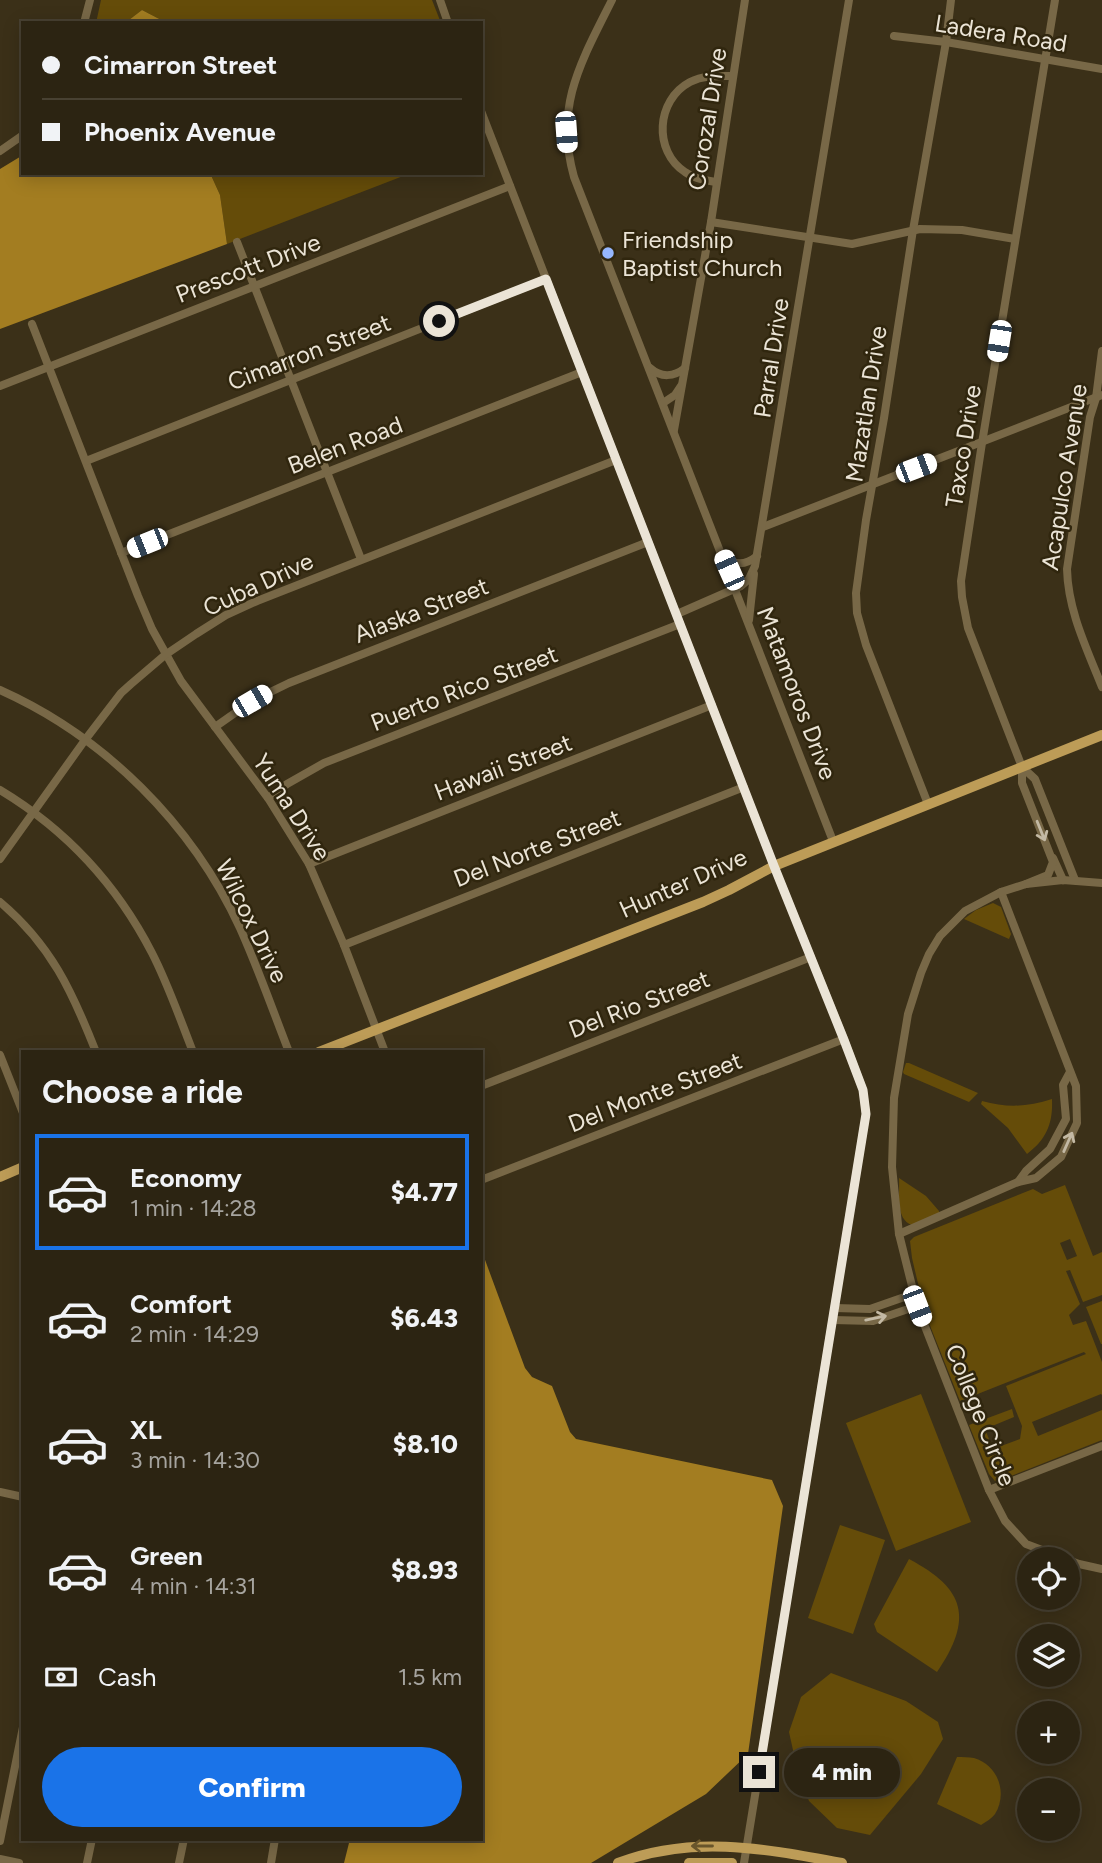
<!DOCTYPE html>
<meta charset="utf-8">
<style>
:root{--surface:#2c2412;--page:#383020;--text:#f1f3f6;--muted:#a6a49f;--line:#484132;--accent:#1a73e8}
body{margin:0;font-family:Figtree,sans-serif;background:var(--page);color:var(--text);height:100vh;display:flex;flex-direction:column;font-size:26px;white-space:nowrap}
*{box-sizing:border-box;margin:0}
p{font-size:23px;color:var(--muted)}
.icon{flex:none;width:38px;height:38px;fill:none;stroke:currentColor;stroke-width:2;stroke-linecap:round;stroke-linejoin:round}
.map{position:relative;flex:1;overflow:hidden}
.details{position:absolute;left:21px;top:1050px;width:462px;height:791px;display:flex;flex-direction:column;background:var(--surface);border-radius:0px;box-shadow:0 4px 18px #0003,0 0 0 2px var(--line)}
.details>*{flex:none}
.banner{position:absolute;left:21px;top:21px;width:462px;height:154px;border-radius:0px;box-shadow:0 4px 18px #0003,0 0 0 2px var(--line);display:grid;align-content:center;height:154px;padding:0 21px;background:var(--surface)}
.controls{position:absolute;left:1017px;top:1547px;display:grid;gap:14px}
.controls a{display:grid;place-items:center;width:63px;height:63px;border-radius:50%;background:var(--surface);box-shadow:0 4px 18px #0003,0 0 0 2px var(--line);font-size:35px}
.end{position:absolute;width:32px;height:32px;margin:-16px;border:9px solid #ebe4d6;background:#111;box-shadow:0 0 0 4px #111}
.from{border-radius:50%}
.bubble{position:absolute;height:49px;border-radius:24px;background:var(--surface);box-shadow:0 4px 18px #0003,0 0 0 2px var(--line);font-size:23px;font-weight:800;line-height:49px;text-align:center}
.car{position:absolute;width:21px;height:42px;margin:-21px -10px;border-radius:9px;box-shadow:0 0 5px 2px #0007;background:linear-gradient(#fff 24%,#345 0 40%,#fff 0 76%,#345 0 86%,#fff 0)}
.banner b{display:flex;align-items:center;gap:24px;height:66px;font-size:26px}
.banner b+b{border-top:2px solid var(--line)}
.banner i{width:18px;height:18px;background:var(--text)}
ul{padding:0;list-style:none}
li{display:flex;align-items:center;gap:21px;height:116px;margin:0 14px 10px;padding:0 7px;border:4px solid transparent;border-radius:0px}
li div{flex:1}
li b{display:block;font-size:26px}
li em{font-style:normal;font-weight:800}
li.current{border-color:var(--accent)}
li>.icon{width:63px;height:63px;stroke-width:1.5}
h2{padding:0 21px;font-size:32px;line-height:84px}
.pay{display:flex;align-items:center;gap:18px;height:77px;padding:0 21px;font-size:26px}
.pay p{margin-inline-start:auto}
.cta{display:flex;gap:14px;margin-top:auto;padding:14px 21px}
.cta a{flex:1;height:80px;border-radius:42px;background:var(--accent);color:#fff;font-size:28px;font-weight:800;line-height:80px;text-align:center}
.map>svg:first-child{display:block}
.green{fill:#654c09;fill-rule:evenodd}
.water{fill:#a37d21}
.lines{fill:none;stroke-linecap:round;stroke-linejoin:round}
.minor{stroke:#786847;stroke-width:8}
.major{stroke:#bd9c57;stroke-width:10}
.oneway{stroke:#c3b9a4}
.oneway2{stroke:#68552b}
.route{stroke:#ebe4d6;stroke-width:9}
.poi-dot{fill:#95b6fd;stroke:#30260e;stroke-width:2.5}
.labels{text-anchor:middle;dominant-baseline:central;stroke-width:5;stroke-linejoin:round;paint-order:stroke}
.street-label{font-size:24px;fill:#ebe4d6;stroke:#30260e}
.poi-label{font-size:24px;fill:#ebe4d6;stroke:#30260e;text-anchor:start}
</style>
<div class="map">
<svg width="1102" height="1863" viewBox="0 0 1102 1863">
<rect width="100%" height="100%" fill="#3b3018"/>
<g class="green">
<path d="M101,0H432L441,23H167L142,10L125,23H96Z"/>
<path d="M210,173H411L227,244L220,195Z"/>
<path d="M993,903L1001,907L1011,934L1009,939L964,919L976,910Z"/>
<path d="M906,1063H909L978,1093L969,1102L904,1074L903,1072Z"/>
<path d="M1052,1099C1053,1123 1047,1139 1027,1154L1008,1128L981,1104L982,1101C1007,1108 1028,1107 1052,1099Z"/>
<path d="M899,1178L926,1196L939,1211V1214L912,1225C895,1219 900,1194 899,1178Z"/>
<path d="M1065,1185L1093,1256L1102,1252V1295L1083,1302L1070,1270L1066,1271L1080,1304L1069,1315L1073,1325L1086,1321L1102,1362V1395L1101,1394L1032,1422L1038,1436L1102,1410V1440L1001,1480L995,1481L989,1474L969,1425L1012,1409L1014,1417L985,1429L993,1449L1020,1439L1022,1426L1006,1386L1086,1354L1084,1352L960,1401L925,1313L912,1258L910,1241L914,1237L1033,1189L1042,1194ZM1070,1239L1077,1256L1067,1260L1060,1243Z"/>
<path d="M1102,1301V1344H1101L1086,1307Z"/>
<path d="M921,1394L971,1522L896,1551L846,1423Z"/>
<path d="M840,1525L885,1540L853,1634L808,1618Z"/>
<path d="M909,1559C966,1589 973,1619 937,1672L877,1632L874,1624Z"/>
<path d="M831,1673L906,1701L938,1722L943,1739L921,1774L870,1835L837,1828L809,1801L797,1768L789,1732L801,1697Z"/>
<path d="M957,1757C962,1757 969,1757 974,1758C998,1765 1008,1793 995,1814C992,1818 986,1822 981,1825L937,1804Z"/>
</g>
<g class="water">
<path d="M142,10L167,23H125Z"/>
<path d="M23,155V173H210L220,195L227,244L0,329V169Z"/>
<path d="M481,1249L525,1368L532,1377L552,1386L570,1432L576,1439L772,1480L783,1506L748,1754L706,1794L591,1863H344L350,1839H481Z"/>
</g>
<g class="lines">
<g class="minor">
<path d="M440,0L448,23"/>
<path d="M612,0C581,62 554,106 574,177C661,398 748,619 833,841"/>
<path d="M84,23L90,0"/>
<path d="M894,36L946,42L1102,69"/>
<path d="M481,111L774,866L844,1039L863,1090L866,1114L744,1863"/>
<path d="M0,151L23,135"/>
<path d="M716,182C705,180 694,179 685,172C653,151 656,100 690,82C704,75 718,76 733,76"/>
<path d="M711,222L852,244L920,229L962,230L1015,239"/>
<path d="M237,242L361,559"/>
<path d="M32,324L138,596L152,629L181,681L268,798L309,864L344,945L385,1052"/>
<path d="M1102,351L1096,398L1090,417L1067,569C1068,611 1087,649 1102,687"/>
<path d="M650,368C661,378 674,377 685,368"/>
<path d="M0,386L510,186"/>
<path d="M663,403L675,395L681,386"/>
<path d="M674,430L711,222L745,0"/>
<path d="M86,461L546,279"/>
<path d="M763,527L1102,395"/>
<path d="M121,553L582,372"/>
<path d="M723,555C734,567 746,565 757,556"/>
<path d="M677,614L741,586L749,579L755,566L849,0"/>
<path d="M749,620L754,574"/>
<path d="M0,690C105,737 192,824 240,928C258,968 273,1011 289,1052"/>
<path d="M215,727L252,701L289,683L648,542"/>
<path d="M1022,767L1035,779L1075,880"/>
<path d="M0,790C65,829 117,885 152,953C168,984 180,1019 193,1052"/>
<path d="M268,798L287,784L324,763L680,624"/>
<path d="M928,804L866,645L857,613L856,593L866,520L884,418L913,230L946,42L951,0"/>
<path d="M1053,858L1063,880"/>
<path d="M0,859L85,740L121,693L131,684L165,655L196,634L226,615L257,601L616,460"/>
<path d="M309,864L712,705"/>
<path d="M1026,884L1048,875L1053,862L1022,783V767L968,628L962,597L961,581L982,443L1055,0"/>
<path d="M0,902C51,945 72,991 96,1052"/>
<path d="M344,945L744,787"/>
<path d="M0,1055L23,1113"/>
<path d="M481,1086L811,957"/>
<path d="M481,1180L844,1039"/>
<path d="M1018,1182L1026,1171L1050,1149L1066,1119L1063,1085L1070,1072"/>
<path d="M899,1234L1018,1182L1036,1178L1061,1157L1077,1123L1076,1086L1001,892"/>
<path d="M835,1308L870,1309L913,1294"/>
<path d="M833,1320L873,1321L917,1306"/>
<path d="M989,1490L1102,1446"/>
<path d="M0,1492L23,1497"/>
<path d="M1066,1559L1026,1544L1005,1521L989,1490L917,1306L899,1234L892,1167L894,1098L908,1014L921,973L929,954L940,936L965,911L1001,892L1026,884L1063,880L1102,883"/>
<path d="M1068,1560L1079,1564L1102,1569"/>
<path d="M0,1841L23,1727"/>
<path d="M0,1859L19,1863"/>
<path d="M87,1863L92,1839"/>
<path d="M179,1863L184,1839"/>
<path d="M271,1863L275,1839"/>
</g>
<g class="major">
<path d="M319,1052L703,902L729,890L774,866L1102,735"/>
<path d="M0,1177L23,1167"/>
<path d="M618,1863C693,1834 766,1849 842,1863"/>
<path d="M689,1863H732"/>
</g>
</g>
<defs><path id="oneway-shaft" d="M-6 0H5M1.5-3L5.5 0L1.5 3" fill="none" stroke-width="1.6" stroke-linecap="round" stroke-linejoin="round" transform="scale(1.75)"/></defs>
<g class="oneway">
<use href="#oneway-shaft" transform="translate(1041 831) rotate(68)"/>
<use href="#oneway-shaft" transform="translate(1068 1142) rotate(-66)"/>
<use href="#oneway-shaft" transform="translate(876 1318) rotate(-12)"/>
</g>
<use class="oneway2" href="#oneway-shaft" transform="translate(702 1846) rotate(-180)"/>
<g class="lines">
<path class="route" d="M439,321L546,279L774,866L844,1040L863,1090L866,1114L759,1772"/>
</g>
<circle class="poi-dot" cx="608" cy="253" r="7"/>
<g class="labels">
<g class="street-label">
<text transform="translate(1001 33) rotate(9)">Ladera Road</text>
<text transform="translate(707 119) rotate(-81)">Corozal Drive</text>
<text transform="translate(248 268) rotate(-21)">Prescott Drive</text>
<text transform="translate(309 352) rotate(-21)">Cimarron Street</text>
<text transform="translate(771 358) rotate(-81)">Parral Drive</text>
<text transform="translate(866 404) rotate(-81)">Mazatlan Drive</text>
<text transform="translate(345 445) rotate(-21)">Belen Road</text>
<text transform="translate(963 446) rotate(-81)">Taxco Drive</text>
<text transform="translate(1064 477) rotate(-81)">Acapulco Avenue</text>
<text transform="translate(258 584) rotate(-25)">Cuba Drive</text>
<text transform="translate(421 610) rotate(-21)">Alaska Street</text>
<text transform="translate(464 688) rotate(-21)">Puerto Rico Street</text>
<text transform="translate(797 693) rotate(69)">Matamoros Drive</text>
<text transform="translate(503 767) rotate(-21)">Hawaii Street</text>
<text transform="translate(292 807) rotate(57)">Yuma Drive</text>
<text transform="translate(537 848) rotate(-21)">Del Norte Street</text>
<text transform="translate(683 883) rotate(-24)">Hunter Drive</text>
<text transform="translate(252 921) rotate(64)">Wilcox Drive</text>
<text transform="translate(639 1004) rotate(-21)">Del Rio Street</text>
<text transform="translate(655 1092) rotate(-21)">Del Monte Street</text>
<text transform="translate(981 1415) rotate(68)">College Circle</text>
</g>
<g class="poi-label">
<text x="622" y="239">Friendship<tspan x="622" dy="28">Baptist Church</tspan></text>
</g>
</g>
</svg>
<div class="controls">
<a><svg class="icon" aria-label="locate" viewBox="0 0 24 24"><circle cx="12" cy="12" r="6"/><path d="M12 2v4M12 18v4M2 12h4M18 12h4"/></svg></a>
<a><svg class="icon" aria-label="layers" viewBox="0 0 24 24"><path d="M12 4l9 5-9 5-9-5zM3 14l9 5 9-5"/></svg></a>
<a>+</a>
<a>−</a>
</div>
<i class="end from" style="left:439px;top:321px"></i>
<i class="end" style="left:759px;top:1772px"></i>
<div class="bubble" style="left:784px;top:1748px;width:116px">4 min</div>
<i class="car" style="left:566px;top:132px;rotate:176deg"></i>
<i class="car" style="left:999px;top:341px;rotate:189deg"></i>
<i class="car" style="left:916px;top:468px;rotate:69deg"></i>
<i class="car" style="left:147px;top:543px;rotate:248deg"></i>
<i class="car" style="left:729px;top:570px;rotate:336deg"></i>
<i class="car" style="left:252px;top:701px;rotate:60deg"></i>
<i class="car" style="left:917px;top:1306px;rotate:159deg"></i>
<div class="banner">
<b><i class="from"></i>Cimarron Street</b>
<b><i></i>Phoenix Avenue</b>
</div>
<section class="details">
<h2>Choose a ride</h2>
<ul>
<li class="current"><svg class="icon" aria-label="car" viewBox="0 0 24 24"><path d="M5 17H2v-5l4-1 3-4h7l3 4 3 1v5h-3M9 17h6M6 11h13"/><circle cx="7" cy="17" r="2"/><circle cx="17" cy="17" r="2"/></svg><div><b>Economy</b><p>1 min · 14:28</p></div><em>$4.77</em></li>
<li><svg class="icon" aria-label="car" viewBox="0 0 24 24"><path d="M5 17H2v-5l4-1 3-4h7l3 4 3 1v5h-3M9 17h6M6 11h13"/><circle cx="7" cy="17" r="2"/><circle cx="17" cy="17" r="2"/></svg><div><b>Comfort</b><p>2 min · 14:29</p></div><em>$6.43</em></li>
<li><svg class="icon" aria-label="car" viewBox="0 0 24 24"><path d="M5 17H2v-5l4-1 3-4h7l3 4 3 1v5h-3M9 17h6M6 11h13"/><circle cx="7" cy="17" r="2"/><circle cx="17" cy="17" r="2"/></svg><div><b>XL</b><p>3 min · 14:30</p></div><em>$8.10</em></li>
<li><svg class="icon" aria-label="car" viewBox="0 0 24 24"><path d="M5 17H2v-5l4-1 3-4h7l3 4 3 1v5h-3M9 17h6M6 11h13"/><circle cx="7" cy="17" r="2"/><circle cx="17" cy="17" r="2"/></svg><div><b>Green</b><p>4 min · 14:31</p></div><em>$8.93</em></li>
</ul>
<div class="pay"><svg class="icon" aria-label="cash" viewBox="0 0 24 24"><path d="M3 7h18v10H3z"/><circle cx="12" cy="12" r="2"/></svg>Cash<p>1.5 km</p></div>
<div class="cta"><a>Confirm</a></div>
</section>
</div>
